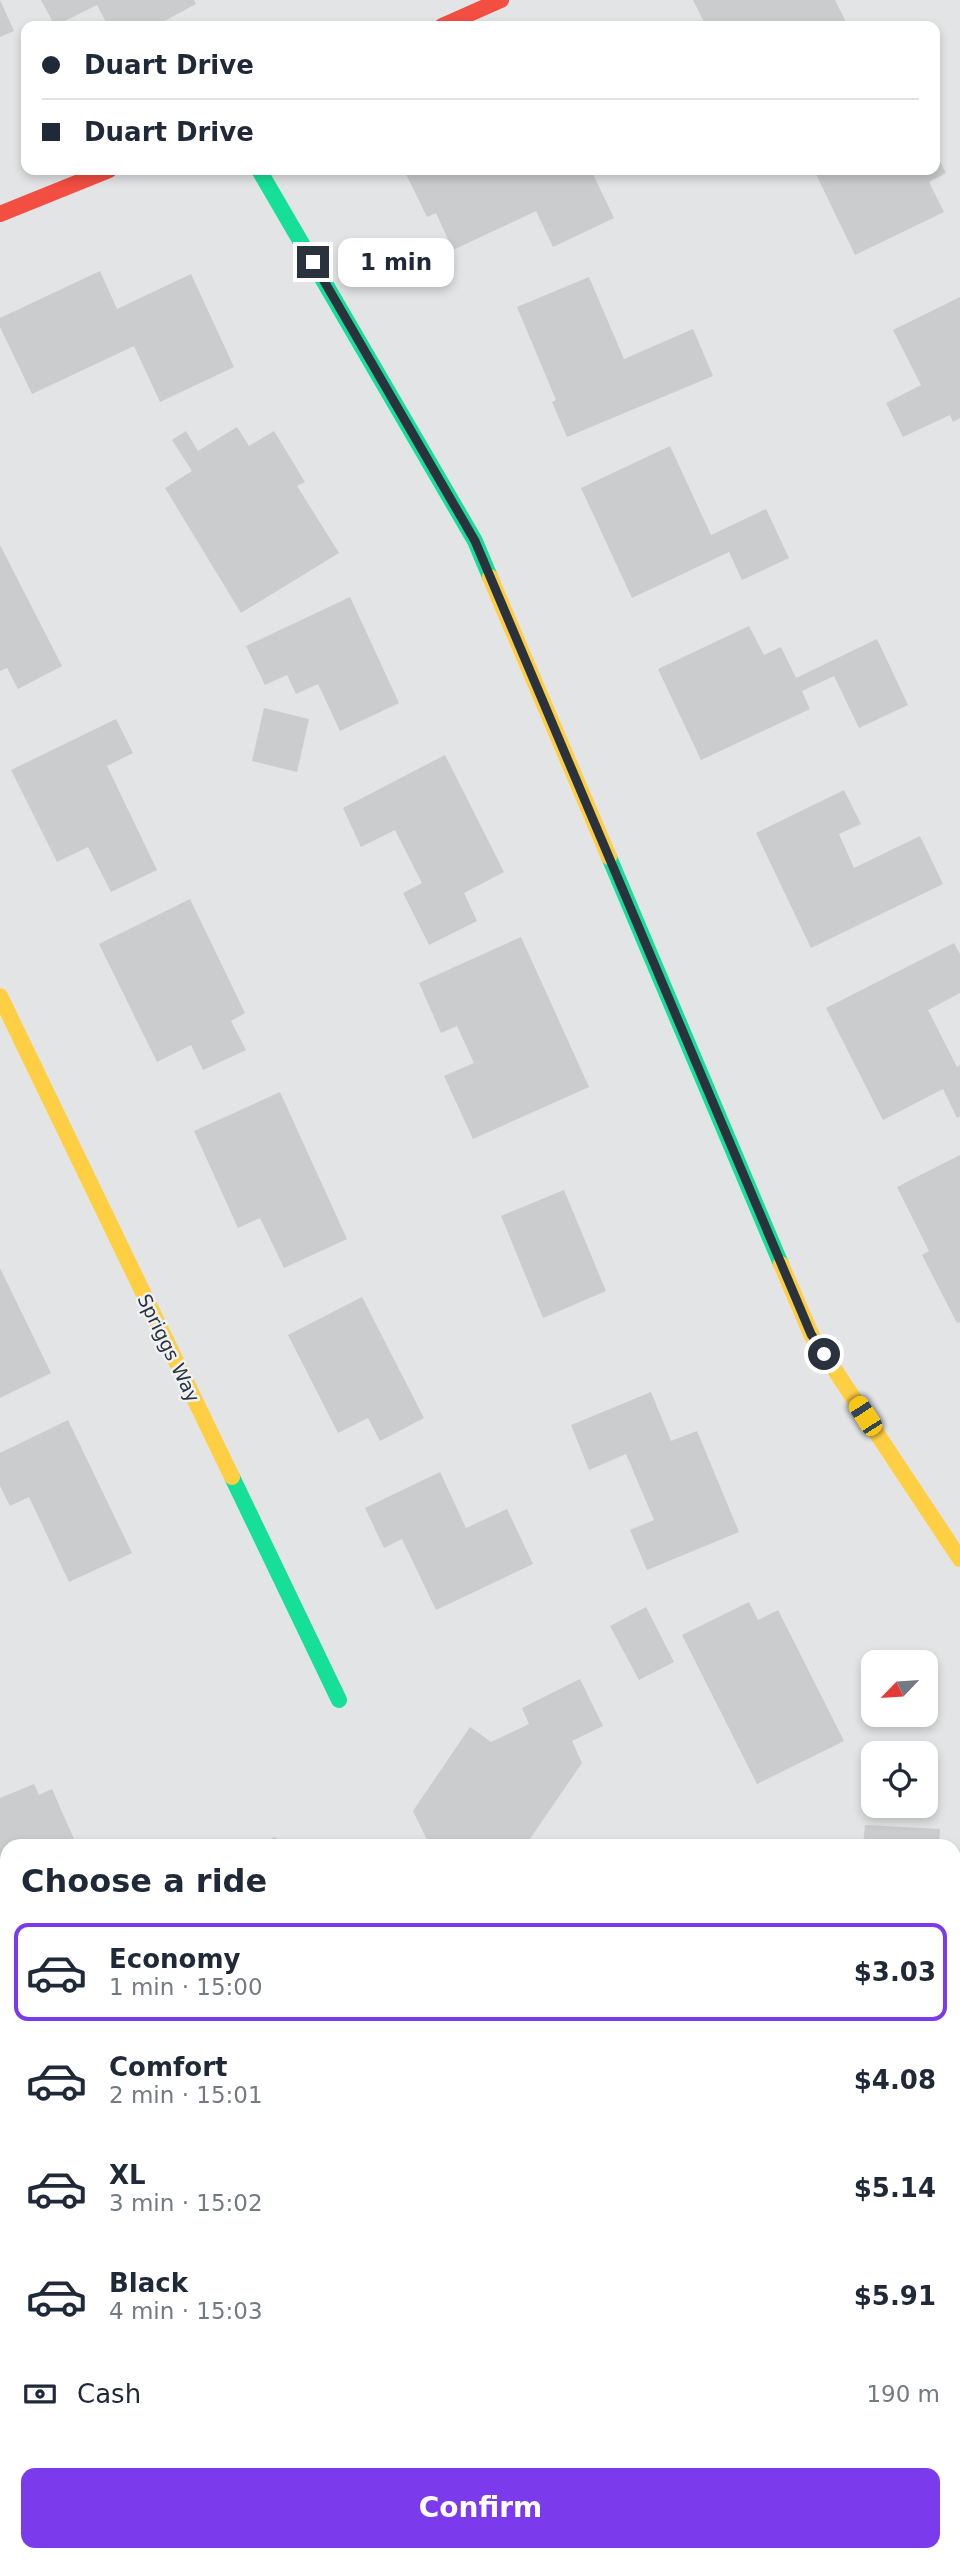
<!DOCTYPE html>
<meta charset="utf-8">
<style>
:root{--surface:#fff;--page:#f6f6f7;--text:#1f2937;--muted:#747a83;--line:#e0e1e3;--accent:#7c3aed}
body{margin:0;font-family:"DejaVu Sans",sans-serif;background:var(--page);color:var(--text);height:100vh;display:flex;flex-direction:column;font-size:26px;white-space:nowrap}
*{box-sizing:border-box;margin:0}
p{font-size:23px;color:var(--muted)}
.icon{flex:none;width:38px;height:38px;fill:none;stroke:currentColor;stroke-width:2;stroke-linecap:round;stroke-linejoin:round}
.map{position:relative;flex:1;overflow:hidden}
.drawer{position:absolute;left:0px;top:1839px;width:961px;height:723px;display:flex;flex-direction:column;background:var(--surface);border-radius:21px 21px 0 0;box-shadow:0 4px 10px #0003}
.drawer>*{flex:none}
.guide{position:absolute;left:21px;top:21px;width:919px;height:154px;border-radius:14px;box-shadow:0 4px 10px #0003;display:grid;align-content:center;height:154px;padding:0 21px;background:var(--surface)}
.needle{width:46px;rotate:245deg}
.fabs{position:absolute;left:861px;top:1650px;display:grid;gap:14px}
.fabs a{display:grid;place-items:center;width:77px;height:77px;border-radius:14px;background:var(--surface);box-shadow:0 4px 10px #0003;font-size:35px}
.end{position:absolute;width:32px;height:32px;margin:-16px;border:9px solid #2a323e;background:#fff;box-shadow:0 0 0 4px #fff}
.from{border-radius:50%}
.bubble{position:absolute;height:49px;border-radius:14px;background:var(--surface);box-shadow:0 4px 10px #0003;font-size:23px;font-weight:600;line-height:49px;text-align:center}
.car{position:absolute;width:21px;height:42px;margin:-21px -10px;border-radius:9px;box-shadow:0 0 5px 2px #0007;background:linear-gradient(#f5c518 24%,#345 0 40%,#f5c518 0 76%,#345 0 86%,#f5c518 0)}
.guide b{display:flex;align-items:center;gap:24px;height:66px;font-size:26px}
.guide b+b{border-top:2px solid var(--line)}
.guide i{width:18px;height:18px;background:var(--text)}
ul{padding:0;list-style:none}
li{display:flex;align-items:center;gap:21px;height:98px;margin:0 14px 10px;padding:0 7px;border:4px solid transparent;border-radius:14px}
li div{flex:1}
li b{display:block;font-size:26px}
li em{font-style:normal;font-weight:600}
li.selected{border-color:var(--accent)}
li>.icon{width:63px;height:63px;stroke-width:1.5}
h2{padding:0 21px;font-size:32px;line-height:84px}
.pay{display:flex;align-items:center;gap:18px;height:77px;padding:0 21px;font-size:26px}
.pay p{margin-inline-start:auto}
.primary-button{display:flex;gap:14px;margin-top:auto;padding:14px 21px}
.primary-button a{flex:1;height:80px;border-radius:14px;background:var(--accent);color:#fff;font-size:28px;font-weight:600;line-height:80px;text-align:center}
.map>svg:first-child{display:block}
.building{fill:#caccce}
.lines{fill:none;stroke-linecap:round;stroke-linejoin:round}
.street-casing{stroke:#c0c2c4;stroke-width:42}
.street{stroke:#f0f2f3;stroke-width:38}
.fast{stroke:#16e098;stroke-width:16}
.slow{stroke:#ffcf43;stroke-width:16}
.jam{stroke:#f24e42;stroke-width:16}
.route{stroke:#2a323e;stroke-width:9}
.labels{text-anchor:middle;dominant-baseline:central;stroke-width:5;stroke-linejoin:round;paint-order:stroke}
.street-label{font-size:19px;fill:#2a323e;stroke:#eff2f5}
</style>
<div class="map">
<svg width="960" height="2561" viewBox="0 0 960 2561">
<rect width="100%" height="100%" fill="#e2e4e6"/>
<g class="building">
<path d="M0,0L14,31L0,37Z"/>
<path d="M41,0H194L196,4L155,26H108L97,5L55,26Z"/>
<path d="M693,0H835L848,26H706Z"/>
<path d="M934,149L946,173L929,182L944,212L855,255L814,170H934Z"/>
<path d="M404,170H591L614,218L553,247L536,211L453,250L436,213L427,217Z"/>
<path d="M100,271L117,309L191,274L234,367L160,402L134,346L32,394L0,327V318Z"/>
<path d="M589,277L624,359L693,329L713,376L567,437L552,402L556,400L517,307Z"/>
<path d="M960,297V418L953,422L950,415L903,437L886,403L921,385L893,330Z"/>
<path d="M237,427L249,446L274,431L305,482L297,486L339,553L241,613L165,488L192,471L172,440L186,431L198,451Z"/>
<path d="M670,446L711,535L766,509L789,558L742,580L729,552L632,598L581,488Z"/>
<path d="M0,545L62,666L18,689L7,668L0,671Z"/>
<path d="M350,597L399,703L340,731L318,684L296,694L287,675L265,685L246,646Z"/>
<path d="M749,626L764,655L781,647L796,678L877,639L908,705L859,728L834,676L802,691L810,709L701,760L658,669Z"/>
<path d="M264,708L309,719L297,772L252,761Z"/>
<path d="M116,719L133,753L107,766L157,870L111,892L88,847L57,862L11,770Z"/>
<path d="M445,755L504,872L464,893L477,921L429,945L403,893L422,883L395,830L361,847L343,808Z"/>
<path d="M844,790L861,824L839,834L854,868L920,836L943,884L811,948L756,833Z"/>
<path d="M190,899L245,1013L231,1021L246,1050L203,1070L191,1045L157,1062L99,944Z"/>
<path d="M521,937L589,1087L473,1139L444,1076L474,1063L457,1026L441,1033L419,983Z"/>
<path d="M954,943L960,954V993L928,1010L957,1067L960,1065V1116L957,1118L943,1089L883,1120L826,1008Z"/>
<path d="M280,1092L347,1239L284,1268L260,1218L238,1228L194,1131Z"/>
<path d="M960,1155V1322L957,1323L922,1255L929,1251L897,1187Z"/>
<path d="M564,1190L606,1291L543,1318L501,1216Z"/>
<path d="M0,1268L51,1373L0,1398Z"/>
<path d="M362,1297L424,1418L380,1441L368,1418L338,1433L288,1335Z"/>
<path d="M651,1392L671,1441L697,1431L739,1532L647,1570L630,1530L654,1520L626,1454L589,1470L571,1425Z"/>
<path d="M68,1420L132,1553L69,1582L29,1497L10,1506L0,1486V1453Z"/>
<path d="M440,1472L466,1528L507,1509L533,1564L436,1610L402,1539L384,1548L365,1508Z"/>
<path d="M749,1602L758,1620L778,1610L844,1741L757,1784L682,1635Z"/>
<path d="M646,1607L674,1662L639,1680L610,1626Z"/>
<path d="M580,1679L603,1726L572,1741L582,1763L525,1846H430L413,1811L470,1727L491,1742L529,1724L522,1708Z"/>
<path d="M34,1784L39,1795L52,1789L77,1846H7V1894L0,1897V1798Z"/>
<path d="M865,1825L940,1829L939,1846H863Z"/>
<path d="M273,1837L296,1846H269Z"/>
<path d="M954,1902H960V1967L954,1966Z"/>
<path d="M7,1942V2060L0,2044V1945Z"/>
<path d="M574,2555H657L659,2561H576Z"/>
</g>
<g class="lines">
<g class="street-casing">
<g id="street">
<path d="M0,2312L7,2327"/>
<path d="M866,2555L868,2561"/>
</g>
</g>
<use href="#street" class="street"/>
<g class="fast">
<path d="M259,170L475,541L490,577"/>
<path d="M609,857L781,1264"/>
<path d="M232,1477L339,1700"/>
</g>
<g class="slow">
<path d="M490,577L609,857"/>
<path d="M0,996L232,1477"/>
<path d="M781,1264L811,1334L960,1559"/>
</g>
<g class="jam">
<path d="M442,26L501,0"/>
<path d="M0,214L109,170"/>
<path d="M954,2118L960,2115"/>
<path d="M51,2561L63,2555"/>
</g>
</g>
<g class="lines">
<path class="route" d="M313,262L475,541L811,1334L824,1354"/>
</g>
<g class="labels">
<g class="street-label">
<text transform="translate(169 1348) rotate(64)">Spriggs Way</text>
</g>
</g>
</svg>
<div class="fabs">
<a><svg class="needle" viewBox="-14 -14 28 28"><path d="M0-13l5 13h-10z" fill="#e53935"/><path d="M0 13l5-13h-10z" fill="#747a83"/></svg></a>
<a><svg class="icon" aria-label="locate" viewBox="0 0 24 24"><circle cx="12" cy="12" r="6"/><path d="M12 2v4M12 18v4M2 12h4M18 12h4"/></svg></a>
</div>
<i class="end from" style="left:824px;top:1354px"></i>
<i class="end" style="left:313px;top:262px"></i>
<div class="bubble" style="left:338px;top:238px;width:116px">1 min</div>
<i class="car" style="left:865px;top:1416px;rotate:327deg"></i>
<div class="guide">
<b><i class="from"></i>Duart Drive</b>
<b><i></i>Duart Drive</b>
</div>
<section class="drawer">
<h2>Choose a ride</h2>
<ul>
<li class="selected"><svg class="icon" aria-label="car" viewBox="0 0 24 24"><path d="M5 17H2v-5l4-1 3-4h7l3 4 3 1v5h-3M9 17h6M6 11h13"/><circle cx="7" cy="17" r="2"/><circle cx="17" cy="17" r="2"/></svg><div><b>Economy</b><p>1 min · 15:00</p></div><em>$3.03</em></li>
<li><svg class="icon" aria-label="car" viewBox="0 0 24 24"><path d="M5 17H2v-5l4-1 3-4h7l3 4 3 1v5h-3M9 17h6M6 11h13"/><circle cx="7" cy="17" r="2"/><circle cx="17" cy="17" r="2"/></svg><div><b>Comfort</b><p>2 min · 15:01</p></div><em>$4.08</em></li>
<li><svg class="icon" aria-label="car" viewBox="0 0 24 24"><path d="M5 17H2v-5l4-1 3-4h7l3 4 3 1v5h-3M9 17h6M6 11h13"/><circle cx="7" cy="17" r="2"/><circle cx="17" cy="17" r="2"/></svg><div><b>XL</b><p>3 min · 15:02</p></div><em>$5.14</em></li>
<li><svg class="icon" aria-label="car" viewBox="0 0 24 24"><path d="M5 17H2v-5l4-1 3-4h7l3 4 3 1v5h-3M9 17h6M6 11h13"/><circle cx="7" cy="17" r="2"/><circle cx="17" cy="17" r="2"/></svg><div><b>Black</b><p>4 min · 15:03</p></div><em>$5.91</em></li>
</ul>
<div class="pay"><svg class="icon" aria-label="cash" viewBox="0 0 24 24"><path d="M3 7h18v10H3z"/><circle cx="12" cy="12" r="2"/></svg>Cash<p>190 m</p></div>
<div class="primary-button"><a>Confirm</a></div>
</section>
</div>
